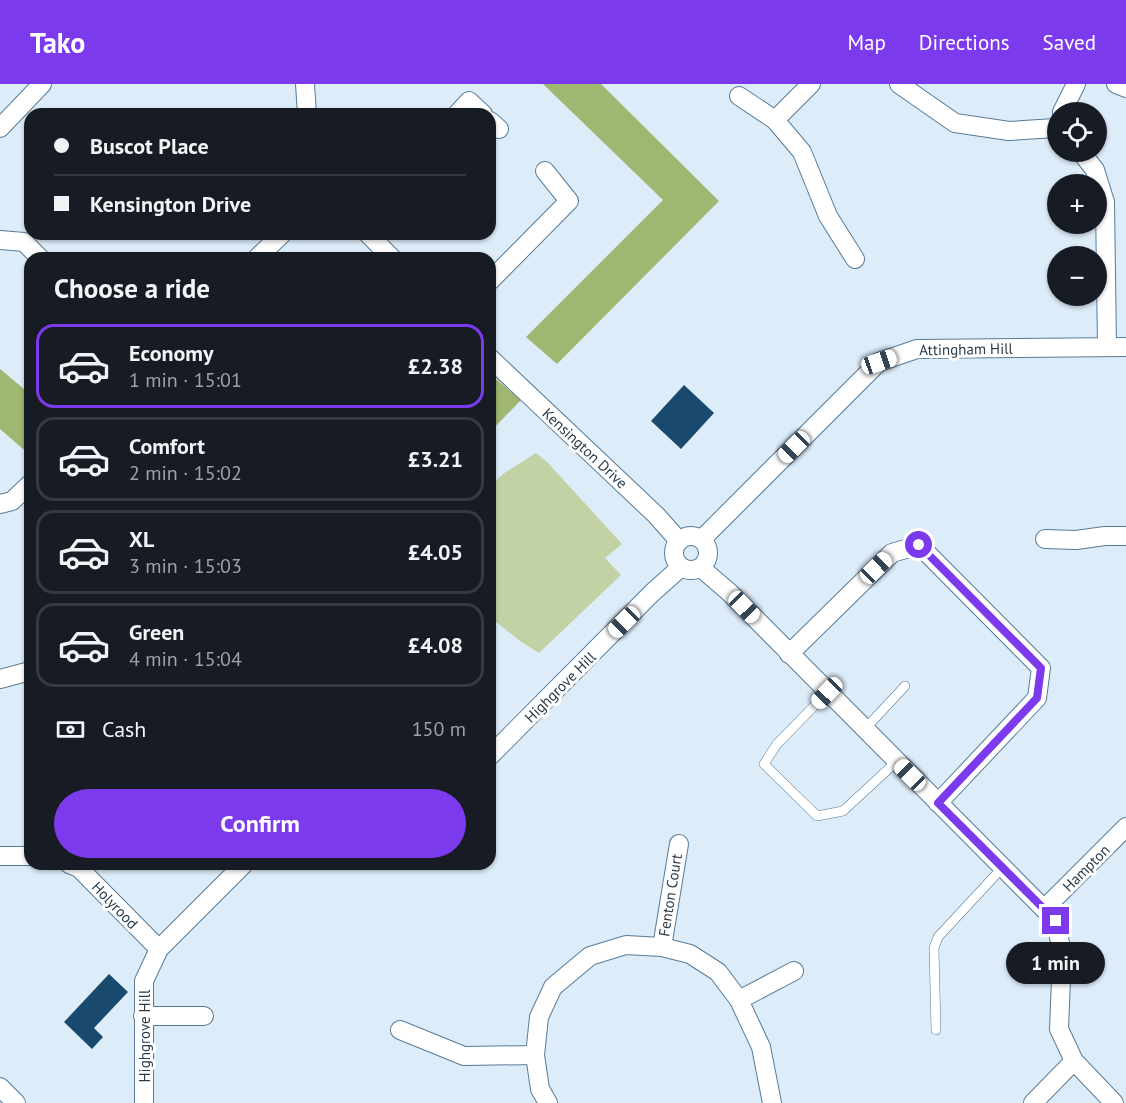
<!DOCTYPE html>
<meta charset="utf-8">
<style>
:root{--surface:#171b24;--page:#242831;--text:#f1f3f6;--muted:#9ea1a6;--line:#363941;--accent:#7c3aed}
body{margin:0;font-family:"PT Sans",sans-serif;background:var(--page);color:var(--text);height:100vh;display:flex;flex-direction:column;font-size:22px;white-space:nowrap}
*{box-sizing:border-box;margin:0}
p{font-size:20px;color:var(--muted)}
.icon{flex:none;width:33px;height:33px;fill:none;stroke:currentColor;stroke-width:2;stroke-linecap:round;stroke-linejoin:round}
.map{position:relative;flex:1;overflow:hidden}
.drawer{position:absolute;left:24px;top:168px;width:472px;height:618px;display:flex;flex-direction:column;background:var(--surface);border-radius:18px;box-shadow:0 2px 4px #0004}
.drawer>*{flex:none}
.top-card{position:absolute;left:24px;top:24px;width:472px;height:132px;border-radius:18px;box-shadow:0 2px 4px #0004;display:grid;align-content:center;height:132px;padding:0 30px;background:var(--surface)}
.buttons{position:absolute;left:1047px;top:18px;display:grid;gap:12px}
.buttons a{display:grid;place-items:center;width:60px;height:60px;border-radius:50%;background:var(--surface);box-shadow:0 2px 4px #0004;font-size:30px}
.end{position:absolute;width:27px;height:27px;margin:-14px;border:8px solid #7c3aed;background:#fff;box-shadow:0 0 0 3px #fff}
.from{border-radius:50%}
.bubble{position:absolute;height:42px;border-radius:21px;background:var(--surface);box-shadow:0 2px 4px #0004;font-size:20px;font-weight:700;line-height:42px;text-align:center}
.car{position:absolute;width:18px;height:36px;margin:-18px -9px;border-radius:8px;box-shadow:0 0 4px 2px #0007;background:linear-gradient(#fff 24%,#345 0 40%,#fff 0 76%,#345 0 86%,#fff 0)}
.top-card b{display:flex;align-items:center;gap:21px;height:57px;font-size:22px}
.top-card b+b{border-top:2px solid var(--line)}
.top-card i{width:15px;height:15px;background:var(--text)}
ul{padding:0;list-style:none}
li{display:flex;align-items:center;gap:18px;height:84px;margin:0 12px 9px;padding:0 18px;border:3px solid var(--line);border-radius:18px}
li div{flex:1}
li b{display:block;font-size:22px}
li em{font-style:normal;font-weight:700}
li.current{border-color:var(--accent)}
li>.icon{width:54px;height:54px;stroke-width:1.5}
h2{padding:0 30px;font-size:27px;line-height:72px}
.pay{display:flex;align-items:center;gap:15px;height:66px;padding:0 30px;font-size:22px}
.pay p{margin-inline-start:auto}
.action{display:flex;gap:12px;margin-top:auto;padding:12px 30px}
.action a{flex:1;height:69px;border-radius:36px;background:var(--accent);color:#fff;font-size:24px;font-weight:700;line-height:69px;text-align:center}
header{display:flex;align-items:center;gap:36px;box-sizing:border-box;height:84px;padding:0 30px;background:var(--accent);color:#fff}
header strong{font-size:28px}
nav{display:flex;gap:33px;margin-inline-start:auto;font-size:21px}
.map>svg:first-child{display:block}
.green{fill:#c2d2a4}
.forest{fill:#a0b771}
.building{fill:#194a6d}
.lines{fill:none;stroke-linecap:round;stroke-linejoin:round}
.lane-casing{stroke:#577b98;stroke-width:10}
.street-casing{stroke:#577b98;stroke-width:20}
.lane{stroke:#fff;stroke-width:9}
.street{stroke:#fff;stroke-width:18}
.route{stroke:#7c3aed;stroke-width:8}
.labels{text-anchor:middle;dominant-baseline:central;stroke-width:6;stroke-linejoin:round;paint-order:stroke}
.street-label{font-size:15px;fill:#2b3a47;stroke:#fff}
</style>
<header>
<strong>Tako</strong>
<nav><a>Map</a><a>Directions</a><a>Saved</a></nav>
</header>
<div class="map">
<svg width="1126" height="1019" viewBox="0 0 1126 1019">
<rect width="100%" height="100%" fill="#ddecf9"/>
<path class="green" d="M536,369L548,379L622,460L605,474L621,491L539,569L520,557L490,533L491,401L503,390Z"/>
<g class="forest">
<path d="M543,0H601L719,117L557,280L526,253L663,116Z"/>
<path d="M0,285L30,310V371L0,345Z"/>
<path d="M491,291L521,316L491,347Z"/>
</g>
<g class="building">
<path d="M684,301L714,329L681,365L651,337Z"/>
<path d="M109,890L128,908L94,944L103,953L92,965L64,938Z"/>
</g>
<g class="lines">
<g class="lane-casing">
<g id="lane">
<path d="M827,609L777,660L764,680L817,732L843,727L896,678"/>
<path d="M864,646L905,602"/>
<path d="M936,946L934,864L938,853L1003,783"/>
</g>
</g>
<g class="street-casing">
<g id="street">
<path d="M305,0L307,30"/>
<path d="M899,0L955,39L1009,47L1055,44L1058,45"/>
<path d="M1116,0L1126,4"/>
<path d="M739,12L775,36L811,0"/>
<path d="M1062,28L1076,0"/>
<path d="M457,30L469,17L483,30"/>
<path d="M775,36L802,68L828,132L855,175"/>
<path d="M490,37L499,45"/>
<path d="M0,44L42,0"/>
<path d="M1081,68L1095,86L1105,118L1107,263"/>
<path d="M368,150L392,174"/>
<path d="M0,156L24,158L40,174"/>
<path d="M257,174L282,150"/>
<path d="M490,197L569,117L545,87"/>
<path d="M490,274L656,431L679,457"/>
<path d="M0,420L12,417L30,400"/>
<circle cx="691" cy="469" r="17"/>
<path d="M702,455L879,278L917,265L1126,263"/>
<path d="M1045,455L1076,456L1105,452H1126"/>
<path d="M701,484L729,508L1056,837L1062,870L1059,945L1074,977L1114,1019"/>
<path d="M789,570L892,469L919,461L1041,584L1037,614L938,719"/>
<path d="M0,595L30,587"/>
<path d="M490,672L652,509L681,483"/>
<path d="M0,772H30"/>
<path d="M69,780L79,784L159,865"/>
<path d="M1045,824L1126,743"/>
<path d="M662,863L679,760"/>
<path d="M739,916L794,887"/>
<path d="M143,932H204"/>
<path d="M400,946L464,972L535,971"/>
<path d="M0,1003L16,1019"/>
<path d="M144,1019V897L159,865L244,780"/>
<path d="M548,1019L540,1005L535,971L539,933L553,903L590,872L626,861L662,863L690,870L718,888L739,916L761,963L772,1019"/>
<path d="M1033,1019L1074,977"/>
</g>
</g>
<use href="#lane" class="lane"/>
<use href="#street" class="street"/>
</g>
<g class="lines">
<path class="route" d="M919,461L1041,584L1037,614L938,719L1056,837"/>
</g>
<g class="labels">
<g class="street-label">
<text transform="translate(966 265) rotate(-1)">Attingham Hill</text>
<text transform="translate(585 364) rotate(43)">Kensington Drive</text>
<text transform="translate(560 603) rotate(-45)">Highgrove Hill</text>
<text transform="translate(1086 784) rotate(-45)">Hampton</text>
<text transform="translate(670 811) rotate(-81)">Fenton Court</text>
<text transform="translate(115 821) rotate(46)">Holyrood</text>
<text transform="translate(144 952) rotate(-90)">Highgrove Hill</text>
</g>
</g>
</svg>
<div class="buttons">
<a><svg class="icon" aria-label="locate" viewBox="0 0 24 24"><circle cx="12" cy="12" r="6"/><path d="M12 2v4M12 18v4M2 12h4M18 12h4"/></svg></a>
<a>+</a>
<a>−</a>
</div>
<i class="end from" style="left:919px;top:461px"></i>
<i class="end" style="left:1056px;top:837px"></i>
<div class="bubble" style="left:1006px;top:858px;width:99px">1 min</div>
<i class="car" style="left:879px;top:278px;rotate:71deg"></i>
<i class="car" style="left:794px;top:363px;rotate:225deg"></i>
<i class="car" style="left:876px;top:484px;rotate:46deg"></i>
<i class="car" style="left:744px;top:523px;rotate:136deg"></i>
<i class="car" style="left:624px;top:538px;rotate:225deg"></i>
<i class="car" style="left:827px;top:609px;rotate:224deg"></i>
<i class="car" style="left:910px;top:691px;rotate:315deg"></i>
<div class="top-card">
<b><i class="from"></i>Buscot Place</b>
<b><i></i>Kensington Drive</b>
</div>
<section class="drawer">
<h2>Choose a ride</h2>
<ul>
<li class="current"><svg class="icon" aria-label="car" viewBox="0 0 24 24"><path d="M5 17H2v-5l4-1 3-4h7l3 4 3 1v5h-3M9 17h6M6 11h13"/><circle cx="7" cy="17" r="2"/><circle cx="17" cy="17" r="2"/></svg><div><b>Economy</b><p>1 min · 15:01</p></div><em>£2.38</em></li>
<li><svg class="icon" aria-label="car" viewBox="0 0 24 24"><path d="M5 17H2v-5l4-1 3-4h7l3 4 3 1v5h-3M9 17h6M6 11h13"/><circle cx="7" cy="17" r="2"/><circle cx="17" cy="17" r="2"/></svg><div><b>Comfort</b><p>2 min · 15:02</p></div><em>£3.21</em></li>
<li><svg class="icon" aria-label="car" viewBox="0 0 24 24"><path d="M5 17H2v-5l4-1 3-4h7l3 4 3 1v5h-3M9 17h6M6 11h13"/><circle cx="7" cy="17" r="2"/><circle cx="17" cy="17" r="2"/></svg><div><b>XL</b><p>3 min · 15:03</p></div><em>£4.05</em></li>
<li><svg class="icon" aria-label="car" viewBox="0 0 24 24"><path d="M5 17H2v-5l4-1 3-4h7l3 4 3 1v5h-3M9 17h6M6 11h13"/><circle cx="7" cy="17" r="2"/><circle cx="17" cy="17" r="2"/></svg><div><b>Green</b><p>4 min · 15:04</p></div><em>£4.08</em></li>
</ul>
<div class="pay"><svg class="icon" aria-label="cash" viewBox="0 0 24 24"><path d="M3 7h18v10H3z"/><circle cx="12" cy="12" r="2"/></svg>Cash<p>150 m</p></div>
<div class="action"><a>Confirm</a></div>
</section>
</div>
